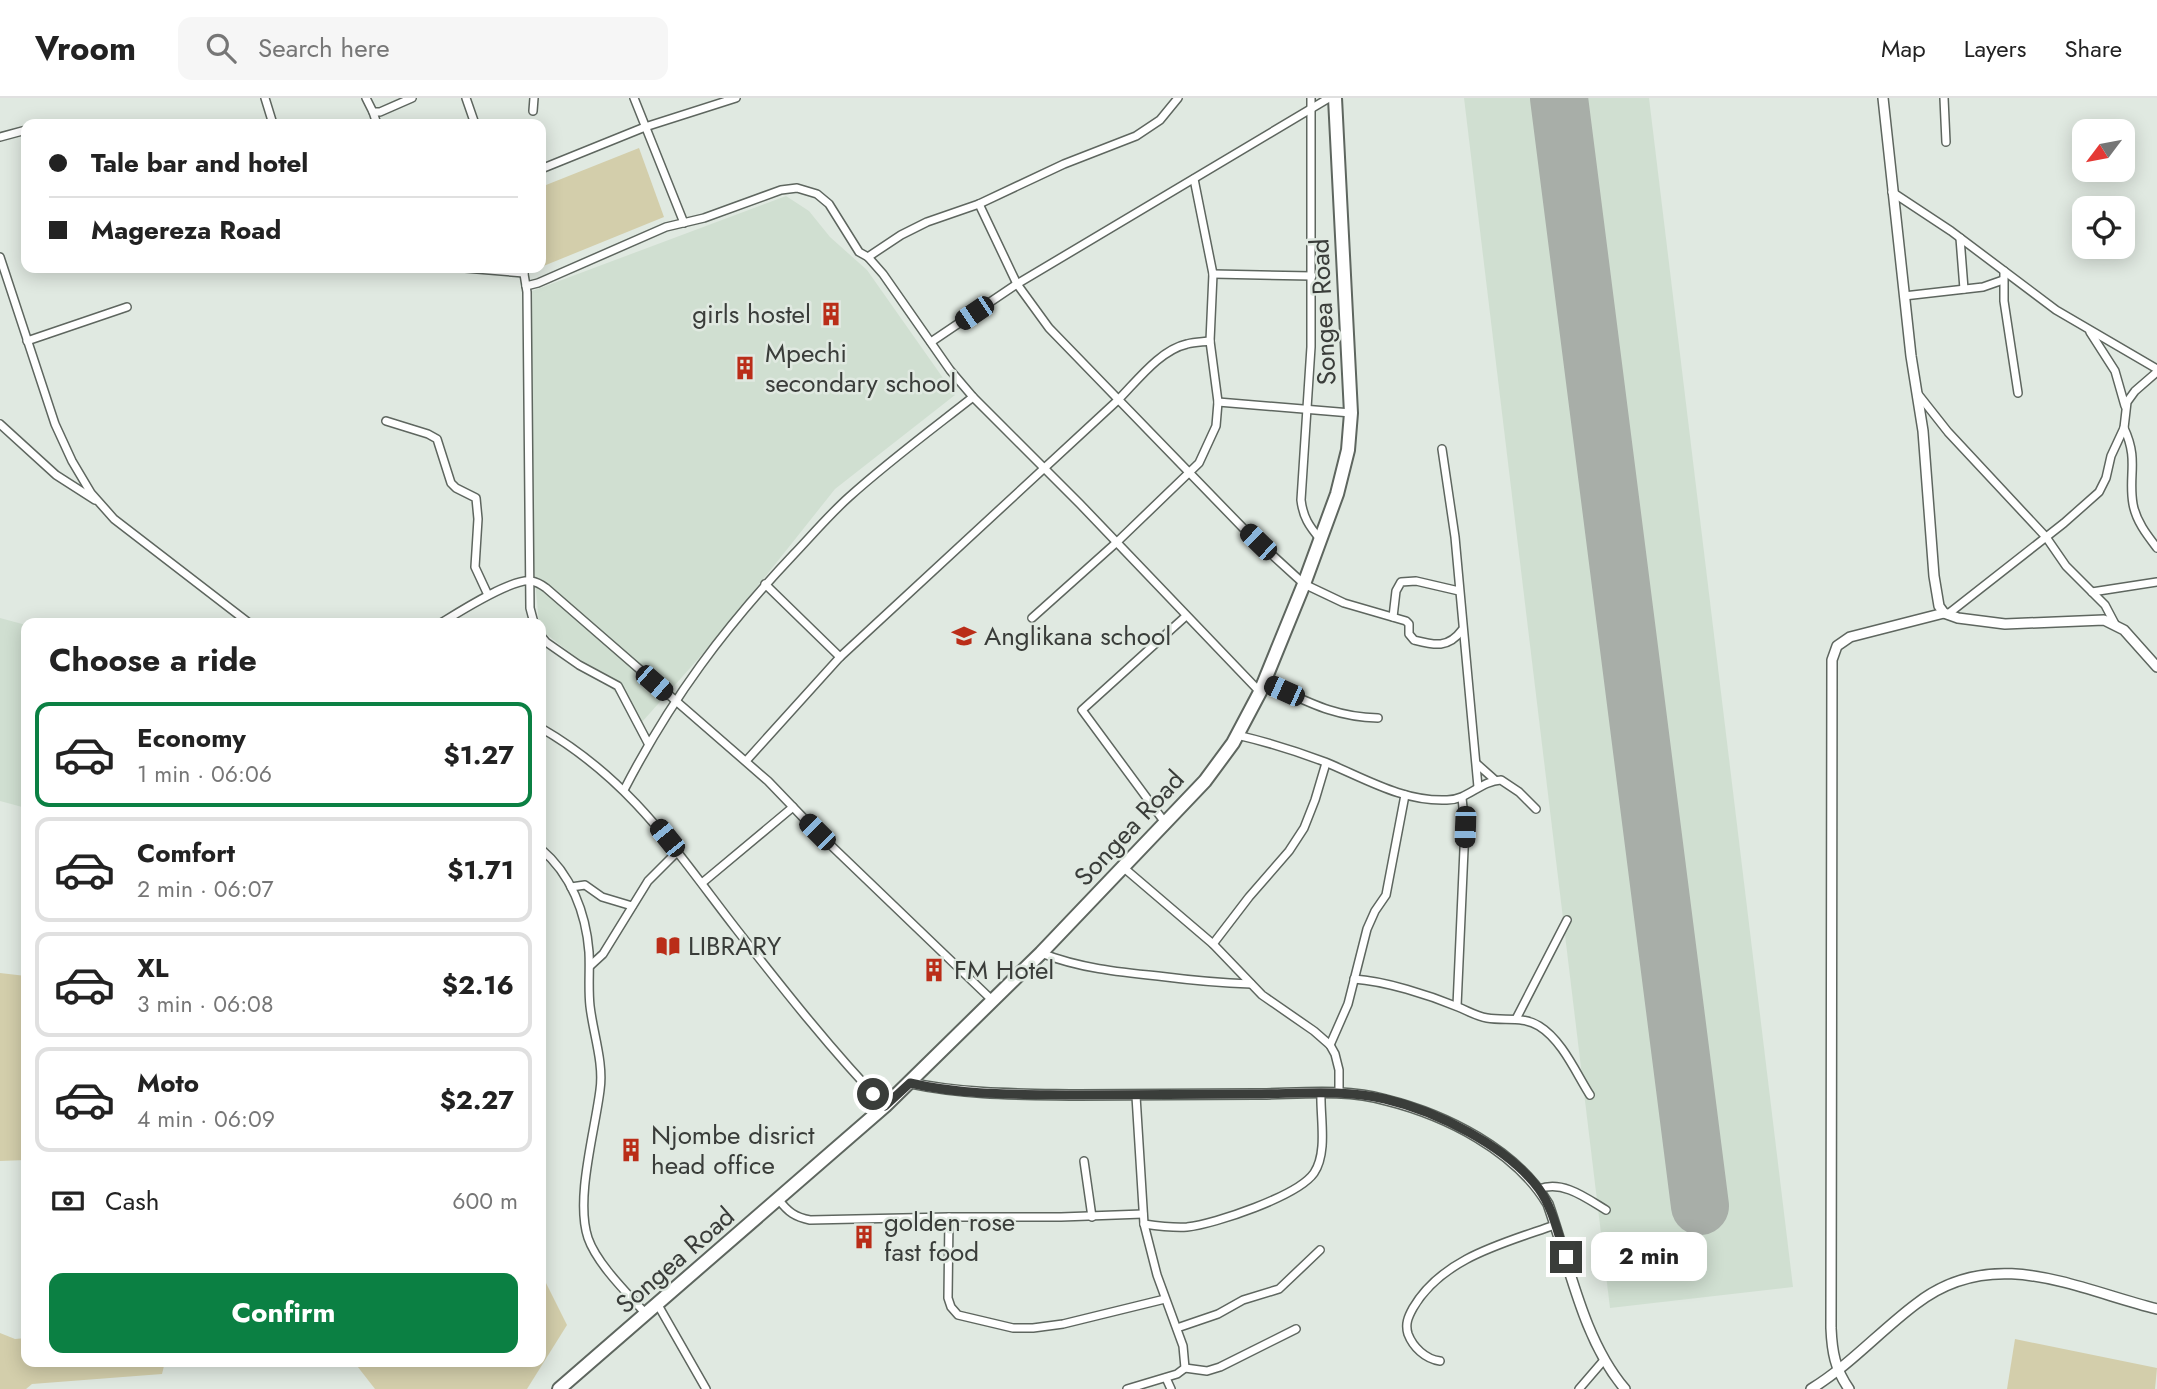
<!DOCTYPE html>
<meta charset="utf-8">
<style>
:root{--surface:#fff;--page:#f6f6f6;--text:#222;--muted:#767676;--line:#e0e0e0;--accent:#0b8043}
body{margin:0;font-family:Jost,sans-serif;background:var(--page);color:var(--text);height:100vh;display:flex;flex-direction:column;font-size:26px;white-space:nowrap}
*{box-sizing:border-box;margin:0}
p{font-size:23px;color:var(--muted)}
.icon{flex:none;width:38px;height:38px;fill:none;stroke:currentColor;stroke-width:2;stroke-linecap:round;stroke-linejoin:round}
.map{position:relative;flex:1;overflow:hidden}
.details{position:absolute;left:21px;top:520px;width:525px;height:749px;display:flex;flex-direction:column;background:var(--surface);border-radius:14px;box-shadow:0 4px 18px #0003}
.details>*{flex:none}
.guide{position:absolute;left:21px;top:21px;width:525px;height:154px;border-radius:14px;box-shadow:0 4px 18px #0003;display:grid;align-content:center;height:154px;padding:0 28px;background:var(--surface)}
.needle{width:46px;rotate:238deg}
.fabs{position:absolute;left:2072px;top:21px;display:grid;gap:14px}
.fabs a{display:grid;place-items:center;width:63px;height:63px;border-radius:14px;background:var(--surface);box-shadow:0 4px 18px #0003;font-size:35px}
.end{position:absolute;width:32px;height:32px;margin:-16px;border:9px solid #3a3d3a;background:#fff;box-shadow:0 0 0 4px #fff}
.from{border-radius:50%}
.bubble{position:absolute;height:49px;border-radius:14px;background:var(--surface);box-shadow:0 4px 18px #0003;font-size:23px;font-weight:700;line-height:49px;text-align:center}
.car{position:absolute;width:21px;height:42px;margin:-21px -10px;border-radius:9px;box-shadow:0 0 5px 2px #0007;background:linear-gradient(#222 24%,#8ab4d8 0 40%,#222 0 76%,#8ab4d8 0 86%,#222 0)}
.guide b{display:flex;align-items:center;gap:24px;height:66px;font-size:26px}
.guide b+b{border-top:2px solid var(--line)}
.guide i{width:18px;height:18px;background:var(--text)}
ul{padding:0;list-style:none}
li{display:flex;align-items:center;gap:21px;height:105px;margin:0 14px 10px;padding:0 14px;border:4px solid var(--line);border-radius:14px}
li div{flex:1}
li b{display:block;font-size:26px}
li em{font-style:normal;font-weight:700}
li.current{border-color:var(--accent)}
li>.icon{width:63px;height:63px;stroke-width:1.5}
h2{padding:0 28px;font-size:32px;line-height:84px}
.pay{display:flex;align-items:center;gap:18px;height:77px;padding:0 28px;font-size:26px}
.pay p{margin-inline-start:auto}
.button{display:flex;gap:14px;margin-top:auto;padding:14px 28px}
.button a{flex:1;height:80px;border-radius:14px;background:var(--accent);color:#fff;font-size:28px;font-weight:700;line-height:80px;text-align:center}
header{display:flex;align-items:center;gap:42px;box-sizing:border-box;height:98px;padding:0 35px;background:var(--surface);border-bottom:2px solid var(--line)}
header strong{font-size:33px}
nav{display:flex;gap:38px;margin-inline-start:auto;font-size:24px}
.search{width:490px;height:63px;background:var(--page);display:flex;align-items:center;gap:18px;box-sizing:border-box;padding:0 24px;border-radius:14px;color:var(--muted);font-size:26px}
.map>svg:first-child{display:block}
.built{fill:#d0dfd1}
.green{fill:#d3ceab}
.lines{fill:none;stroke-linecap:round;stroke-linejoin:round}
.runway{stroke:#a8aea8;stroke-width:58}
.minor-casing{stroke:#5e665f;stroke-width:10}
.tertiary-casing{stroke:#5e665f;stroke-width:12}
.trunk-casing{stroke:#5e665f;stroke-width:16}
.minor{stroke:#fff;stroke-width:7}
.tertiary{stroke:#fff;stroke-width:9}
.trunk{stroke:#fff;stroke-width:12}
.route{stroke:#3a3d3a;stroke-width:9}
.labels{text-anchor:middle;dominant-baseline:central;stroke-width:5;stroke-linejoin:round;paint-order:stroke}
.street-label{font-size:26px;fill:#3a3d3a;stroke:#e0e9e1}
.poi-label{font-size:26px;fill:#3a3d3a;stroke:#e0e9e1;text-anchor:start}
</style>
<header>
<strong>Vroom</strong>
<div class="search"><svg class="icon" aria-label="search" viewBox="0 0 24 24"><circle cx="10" cy="10" r="6"/><path d="M15 15l6 6"/></svg>Search here</div>
<nav><a>Map</a><a>Layers</a><a>Share</a></nav>
</header>
<div class="map">
<svg width="2157" height="1291" viewBox="0 0 2157 1291">
<rect width="100%" height="100%" fill="#e0e9e1"/>
<g class="built">
<path d="M1464,0H1649L1793,1189L1610,1210Z"/>
<path d="M786,98L809,113L830,139L867,172L955,297L835,391L715,542L642,624L600,578L541,532V525H539L534,472L527,195Z"/>
<path d="M0,520L26,527V710L0,703Z"/>
</g>
<g class="green">
<path d="M639,50L664,119L541,169V89Z"/>
<path d="M0,875L26,878V1062L0,1063Z"/>
<path d="M541,1183L546,1185L567,1227L527,1291H375L354,1264H541Z"/>
<path d="M0,1235L15,1241L26,1240V1264H165L162,1276L32,1286L26,1291H0Z"/>
<path d="M2015,1241L2157,1270L2155,1291H2007Z"/>
</g>
<g class="lines">
<path class="runway" d="M1559,0L1700,1108"/>
<g class="minor-casing">
<g id="minor">
<path d="M265,0L273,26"/>
<path d="M366,0L373,14H380L412,0"/>
<path d="M466,0L475,26"/>
<path d="M634,0L684,125"/>
<path d="M1311,0V249L1301,402C1303,419 1309,428 1320,441"/>
<path d="M1944,0L1946,44"/>
<path d="M533,13L534,0"/>
<path d="M373,14L377,26"/>
<path d="M0,39L26,32"/>
<path d="M541,71L645,29L736,0"/>
<path d="M1892,94L1951,133L2056,212L2157,271"/>
<path d="M979,106L1017,186L1049,230L1245,432L1304,486L1344,505L1406,523L1409,526V536L1414,542C1434,547 1448,551 1462,532"/>
<path d="M1960,140L1964,191"/>
<path d="M0,159L55,326L72,363L91,395L114,421L249,525"/>
<path d="M868,159L901,137L927,124L979,106L1064,66L1136,38L1160,22L1178,0"/>
<path d="M465,170L524,175"/>
<path d="M523,170L527,194L530,510L534,525"/>
<path d="M2004,173V203L2018,295"/>
<path d="M1213,176L1312,178"/>
<path d="M526,188L538,185L666,129L704,120L781,92L797,90L817,96L829,106L859,154L868,159L883,176L950,272L973,299L1080,406L1260,594"/>
<path d="M1904,198L1983,189L2003,182"/>
<path d="M2090,234L2115,273L2125,308"/>
<path d="M27,243L127,209"/>
<path d="M931,244L1017,186L1329,0"/>
<path d="M1918,296L1948,334L2046,439L2066,468L2105,507L2115,526"/>
<path d="M1218,304L1351,315"/>
<path d="M386,323L428,336L437,341L451,385L456,390L476,400L478,421L475,469L488,497"/>
<path d="M0,326L56,377L95,402"/>
<path d="M2124,330C2139,362 2128,377 2133,406C2136,423 2147,437 2157,450"/>
<path d="M1442,351L1455,439L1478,689"/>
<path d="M765,486L840,559"/>
<path d="M2092,494L2157,484"/>
<path d="M1948,516L2064,425L2099,394L2106,380L2111,358L2124,330L2127,304L2135,293L2157,274"/>
<path d="M1393,519L1396,493L1401,484L1416,483L1459,493"/>
<path d="M1032,520L1117,444L1199,365L1216,328L1218,304L1210,243L1213,176L1194,81"/>
<path d="M441,525C459,514 512,480 531,483C537,484 542,487 546,490L768,683L817,734L993,903"/>
<path d="M541,538L546,544L579,567L618,588L648,645"/>
<path d="M1264,584C1305,602 1332,619 1378,620"/>
<path d="M541,630C631,682 675,752 737,832C784,892 832,953 885,1008"/>
<path d="M1237,637C1267,644 1296,653 1325,664C1364,680 1403,704 1447,702C1468,702 1480,683 1501,682L1519,694L1536,711"/>
<path d="M746,663L840,559L1118,302C1137,283 1160,252 1187,246C1195,244 1203,244 1210,243"/>
<path d="M1477,666L1495,682"/>
<path d="M624,692C671,601 724,530 794,456C812,437 830,416 849,399C889,363 931,332 973,299"/>
<path d="M1166,726L1082,612L1186,518"/>
<path d="M541,751C571,776 586,815 589,854C590,872 588,890 590,908C593,935 604,965 600,992C595,1033 575,1101 588,1140C597,1166 628,1196 646,1216"/>
<path d="M1124,770L1213,846L1262,897L1314,933L1330,947L1335,956L1339,972V995"/>
<path d="M702,785L793,709"/>
<path d="M571,789L585,787L602,799L632,808"/>
<path d="M1213,846L1249,799L1289,753L1304,730L1315,702L1326,665"/>
<path d="M1041,855C1079,870 1118,874 1158,878C1189,882 1219,885 1251,886"/>
<path d="M590,868L603,856L648,783L678,753"/>
<path d="M1354,881C1385,883 1429,897 1458,909C1468,913 1476,918 1487,920C1505,923 1523,918 1539,928C1562,942 1576,975 1590,997"/>
<path d="M1457,908L1465,729L1462,700"/>
<path d="M1516,921L1567,822"/>
<path d="M1330,947L1348,906L1367,831L1375,813L1386,797L1405,697"/>
<path d="M1084,1063L1092,1119"/>
<path d="M1539,1091C1563,1082 1586,1100 1606,1112"/>
<path d="M779,1102C788,1114 795,1119 810,1122L949,1119H1061L1143,1116"/>
<path d="M949,1119L948,1200L951,1209L958,1217L1013,1230H1033L1063,1226L1165,1201"/>
<path d="M1144,1126C1158,1128 1173,1130 1187,1129C1215,1126 1298,1098 1314,1075C1328,1054 1320,1019 1321,995"/>
<path d="M658,1207L706,1291"/>
<path d="M1177,1230L1218,1216L1243,1202L1279,1191L1320,1152"/>
<path d="M1440,1263C1425,1261 1413,1249 1408,1236C1405,1226 1408,1219 1413,1210C1442,1160 1504,1145 1555,1127"/>
<path d="M1185,1270L1207,1273L1220,1269L1296,1231"/>
<path d="M1166,1280L1171,1291"/>
<path d="M1127,1291L1177,1276L1185,1270L1183,1248L1157,1177L1144,1126L1136,998"/>
<path d="M1579,1291L1604,1262"/>
</g>
</g>
<g class="tertiary-casing">
<g id="tertiary">
<path d="M1883,0L1911,258L1923,333L1934,478L1939,508L1944,515L1958,520L2005,526L2104,522L2124,532L2157,569"/>
<path d="M910,985C966,997 1022,996 1079,997C1137,997 1196,996 1254,996C1297,996 1344,990 1386,1002C1446,1017 1516,1052 1548,1106C1569,1165 1583,1242 1625,1291"/>
<path d="M1811,1291C1849,1268 1880,1233 1916,1206C1993,1146 2074,1190 2157,1211"/>
<path d="M1849,1291C1835,1271 1832,1254 1831,1230L1832,562L1837,548L1850,539L1944,515"/>
</g>
</g>
<g class="trunk-casing">
<path id="trunk" d="M559,1291L885,1008L1041,855L1205,683L1233,645L1260,594L1304,486L1337,396L1348,352L1351,315L1335,0"/>
</g>
<use href="#minor" class="minor"/>
<use href="#tertiary" class="tertiary"/>
<use href="#trunk" class="trunk"/>
</g>
<g class="lines">
<path class="route" d="M873,996L885,1008L910,985C965,998 1022,996 1078,997C1137,997 1195,996 1253,996C1297,996 1342,991 1385,1001C1436,1013 1507,1048 1539,1091C1553,1110 1558,1137 1566,1159"/>
</g>
<defs>
<g id="building-bare" transform="scale(1.89)"><path d="M-4-6H4V6H1V3H-1V6H-4ZM-2.5-4.3h1.7v1.8h-1.7ZM.8-4.3h1.7v1.8H.8ZM-2.5-1h1.7V.8h-1.7ZM.8-1h1.7V.8H.8Z" fill="#ba2d18" stroke="#e0e9e1" stroke-width="2.5" paint-order="stroke"/></g>
<g id="school-bare" transform="scale(1.89)"><path d="M0-5L7-2L0 1L-7-2ZM-4 1L0 2.5L4 1V4Q0 6-4 4Z" fill="#ba2d18" stroke="#e0e9e1" stroke-width="2.5" paint-order="stroke"/></g>
<g id="library-bare" transform="scale(1.89)"><path d="M-6-4Q-3-5.5-.7-3.5V5Q-3 3-6 4ZM6-4Q3-5.5 .7-3.5V5Q3 3 6 4Z" fill="#ba2d18" stroke="#e0e9e1" stroke-width="2.5" paint-order="stroke"/></g>
</defs>
<g fill-rule="evenodd">
<use href="#building-bare" x="831" y="216"/>
<use href="#building-bare" x="745" y="270"/>
<use href="#school-bare" x="964" y="538"/>
<use href="#library-bare" x="668" y="848"/>
<use href="#building-bare" x="934" y="872"/>
<use href="#building-bare" x="631" y="1052"/>
<use href="#building-bare" x="864" y="1139"/>
</g>
<g class="labels">
<g class="street-label">
<text transform="translate(1323 214) rotate(-93)">Songea Road</text>
<text transform="translate(1129 730) rotate(-47)">Songea Road</text>
<text transform="translate(675 1162) rotate(-41)">Songea Road</text>
</g>
<g class="poi-label">
<text x="811" y="216" text-anchor="end">girls hostel</text>
<text x="765" y="255">Mpechi<tspan x="765" dy="30">secondary school</tspan></text>
<text x="984" y="538">Anglikana school</text>
<text x="688" y="848">LIBRARY</text>
<text x="954" y="872">FM Hotel</text>
<text x="651" y="1037">Njombe disrict<tspan x="651" dy="30">head office</tspan></text>
<text x="884" y="1124">golden rose<tspan x="884" dy="30">fast food</tspan></text>
</g>
</g>
</svg>
<div class="fabs">
<a><svg class="needle" viewBox="-14 -14 28 28"><path d="M0-13l5 13h-10z" fill="#e53935"/><path d="M0 13l5-13h-10z" fill="#767676"/></svg></a>
<a><svg class="icon" aria-label="locate" viewBox="0 0 24 24"><circle cx="12" cy="12" r="6"/><path d="M12 2v4M12 18v4M2 12h4M18 12h4"/></svg></a>
</div>
<i class="end from" style="left:873px;top:996px"></i>
<i class="end" style="left:1566px;top:1159px"></i>
<div class="bubble" style="left:1591px;top:1134px;width:116px">2 min</div>
<i class="car" style="left:974px;top:215px;rotate:236deg"></i>
<i class="car" style="left:1258px;top:444px;rotate:314deg"></i>
<i class="car" style="left:654px;top:585px;rotate:131deg"></i>
<i class="car" style="left:1284px;top:593px;rotate:294deg"></i>
<i class="car" style="left:1465px;top:729px;rotate:182deg"></i>
<i class="car" style="left:817px;top:734px;rotate:315deg"></i>
<i class="car" style="left:667px;top:740px;rotate:321deg"></i>
<div class="guide">
<b><i class="from"></i>Tale bar and hotel</b>
<b><i></i>Magereza Road</b>
</div>
<section class="details">
<h2>Choose a ride</h2>
<ul>
<li class="current"><svg class="icon" aria-label="car" viewBox="0 0 24 24"><path d="M5 17H2v-5l4-1 3-4h7l3 4 3 1v5h-3M9 17h6M6 11h13"/><circle cx="7" cy="17" r="2"/><circle cx="17" cy="17" r="2"/></svg><div><b>Economy</b><p>1 min · 06:06</p></div><em>$1.27</em></li>
<li><svg class="icon" aria-label="car" viewBox="0 0 24 24"><path d="M5 17H2v-5l4-1 3-4h7l3 4 3 1v5h-3M9 17h6M6 11h13"/><circle cx="7" cy="17" r="2"/><circle cx="17" cy="17" r="2"/></svg><div><b>Comfort</b><p>2 min · 06:07</p></div><em>$1.71</em></li>
<li><svg class="icon" aria-label="car" viewBox="0 0 24 24"><path d="M5 17H2v-5l4-1 3-4h7l3 4 3 1v5h-3M9 17h6M6 11h13"/><circle cx="7" cy="17" r="2"/><circle cx="17" cy="17" r="2"/></svg><div><b>XL</b><p>3 min · 06:08</p></div><em>$2.16</em></li>
<li><svg class="icon" aria-label="car" viewBox="0 0 24 24"><path d="M5 17H2v-5l4-1 3-4h7l3 4 3 1v5h-3M9 17h6M6 11h13"/><circle cx="7" cy="17" r="2"/><circle cx="17" cy="17" r="2"/></svg><div><b>Moto</b><p>4 min · 06:09</p></div><em>$2.27</em></li>
</ul>
<div class="pay"><svg class="icon" aria-label="cash" viewBox="0 0 24 24"><path d="M3 7h18v10H3z"/><circle cx="12" cy="12" r="2"/></svg>Cash<p>600 m</p></div>
<div class="button"><a>Confirm</a></div>
</section>
</div>
